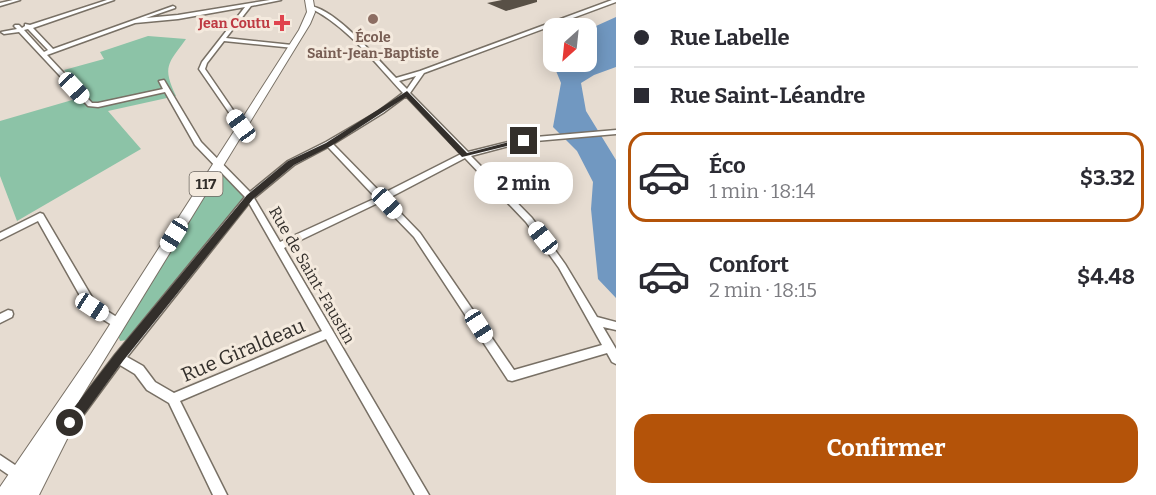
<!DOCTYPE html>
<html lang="fr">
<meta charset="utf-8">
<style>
:root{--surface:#fff;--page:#f2f2f3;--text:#2b2b33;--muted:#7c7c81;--line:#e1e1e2;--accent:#b45309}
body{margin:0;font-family:Bitter,serif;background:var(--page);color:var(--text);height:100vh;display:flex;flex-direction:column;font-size:22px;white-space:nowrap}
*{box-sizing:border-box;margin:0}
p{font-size:20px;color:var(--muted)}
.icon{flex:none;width:33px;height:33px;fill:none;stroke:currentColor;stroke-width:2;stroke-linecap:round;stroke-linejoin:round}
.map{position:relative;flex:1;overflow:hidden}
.side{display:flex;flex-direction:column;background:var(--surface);width:540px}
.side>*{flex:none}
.banner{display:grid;align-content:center;height:132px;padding:0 18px;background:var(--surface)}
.needle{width:39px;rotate:207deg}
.fabs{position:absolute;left:543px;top:18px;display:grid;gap:12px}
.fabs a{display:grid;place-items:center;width:54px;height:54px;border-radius:12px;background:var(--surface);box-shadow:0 3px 15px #0003;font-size:30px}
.end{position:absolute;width:27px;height:27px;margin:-14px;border:8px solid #332f2b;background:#fff;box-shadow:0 0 0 3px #fff}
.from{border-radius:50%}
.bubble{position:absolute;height:42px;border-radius:18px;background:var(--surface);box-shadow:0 3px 15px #0003;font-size:20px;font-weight:700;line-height:42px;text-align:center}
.car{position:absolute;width:18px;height:36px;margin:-18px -9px;border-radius:8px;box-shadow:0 0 4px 2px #0007;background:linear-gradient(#fff 24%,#345 0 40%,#fff 0 76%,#345 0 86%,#fff 0)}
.banner b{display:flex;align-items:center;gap:21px;height:57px;font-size:22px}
.banner b+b{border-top:2px solid var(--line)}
.banner i{width:15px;height:15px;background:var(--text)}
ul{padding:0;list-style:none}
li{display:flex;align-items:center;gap:18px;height:90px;margin:0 12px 9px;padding:0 6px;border:3px solid transparent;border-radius:18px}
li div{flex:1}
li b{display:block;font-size:22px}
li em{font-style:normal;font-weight:700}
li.current{border-color:var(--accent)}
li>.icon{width:54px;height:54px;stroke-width:1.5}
.button{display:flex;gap:12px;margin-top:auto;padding:12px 18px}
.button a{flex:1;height:69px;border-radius:18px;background:var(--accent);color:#fff;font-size:24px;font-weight:700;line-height:69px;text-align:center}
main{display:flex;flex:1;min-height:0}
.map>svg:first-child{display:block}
.green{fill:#8cc3a7}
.water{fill:#7198c1}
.building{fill:#585046}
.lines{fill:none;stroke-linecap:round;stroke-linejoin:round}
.minor-casing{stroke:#787065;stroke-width:3}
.primary-casing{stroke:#787065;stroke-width:2}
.minor{fill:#fff;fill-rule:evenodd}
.primary{fill:#fff;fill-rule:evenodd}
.route{fill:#332f2b}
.education-dot{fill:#8d6e63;stroke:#f4eade;stroke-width:2}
.health-dot{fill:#e0444e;stroke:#f4eade;stroke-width:2}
.labels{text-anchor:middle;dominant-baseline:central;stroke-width:6;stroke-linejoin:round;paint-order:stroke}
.far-health-label{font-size:14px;font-weight:bold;fill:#be3a42;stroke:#f4eade;text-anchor:end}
.far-education-label{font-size:14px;font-weight:bold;fill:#785e54;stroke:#f4eade}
.shield{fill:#f4eade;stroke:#6d6761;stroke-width:1.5}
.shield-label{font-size:15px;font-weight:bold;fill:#332f2b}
.street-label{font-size:16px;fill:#332f2b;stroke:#f4eade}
.near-street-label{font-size:20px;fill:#332f2b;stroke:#f4eade}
</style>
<main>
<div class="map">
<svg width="616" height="495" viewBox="0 0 616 495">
<rect width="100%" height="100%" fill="#e6dcd1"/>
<g class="green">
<path d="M148,36L186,39C168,64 162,66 176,96L108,111L141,149L17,221L0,176V121L86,96L64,70L104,59L100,52Z"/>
<path d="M219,164L250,197L127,340L120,341L118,335Z"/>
</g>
<path class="water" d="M616,17V67L594,75L581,83L586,111L616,160V298L598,279L591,209L593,182L577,151L553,127L561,83L554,66L558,62H586L587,35L596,26Z"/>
<path class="building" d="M502,0H537V2L506,11L487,3Z"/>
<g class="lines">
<g class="minor-casing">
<g id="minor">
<path d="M13,0H20L0,6V3Z"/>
<path d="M107,0H114L33,28L53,49L173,6L175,7V8L146,18L178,15L270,0H281L251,6L226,38L292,45L294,46V48L224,41L207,63L205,69L244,126L241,128L239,127L199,69L202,62L245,7L178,19L135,23L47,55L92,103H98L163,89L159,81L164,80L201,142L250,192L288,161L326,142L379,111L403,93C376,64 346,25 310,8V6C336,9 377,59 396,78L420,71L612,0H616V2L424,73L410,93L468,152L524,138L616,130V134L524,142L471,156L532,218L565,264L597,317L616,322V330L603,327L616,349V364L612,362L607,353L512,381L508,380L414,237L380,202L284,248L429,495H415L326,339L180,401L227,495H213L169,403L147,390L135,374L120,365L81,418L77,420L73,418L71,414L73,410L115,355L245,197L195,145L165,92L98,107L88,106L19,32L4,34L1,32L17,29L14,26L15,25H19L22,28L25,26V24L30,25ZM28,29L48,50L44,52L24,30ZM416,76L407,89L399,81ZM406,96L461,154L382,194L333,144L383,113ZM328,147L376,198L280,242L254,198L294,165ZM465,158L526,222L559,268L602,345L514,370L420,233L387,199ZM249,203L322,331L174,393L155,382L143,366L127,357Z"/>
<path d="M40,213L43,214L96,304L123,321L124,324L123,327L119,328L115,327L88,310L38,221L0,240V233Z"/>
<path d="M8,310L12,311L13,314L12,317L0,323V314Z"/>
<path d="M0,455L24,471L25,476L24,481L19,482L0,469Z"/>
</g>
</g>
<g class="primary-casing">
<path id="primary" d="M305,0H313L315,12L310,24L79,401L83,407L39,495H18L19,492L18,495H0V487L91,354L299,30L307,12Z"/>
</g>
<use href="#minor" class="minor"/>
<use href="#primary" class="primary"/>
</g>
<path class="route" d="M407,91L467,153L524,138L528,141L462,157L406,97L331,146L294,165L253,199L123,361L75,427L70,429L66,427L64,423L66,418L115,354L247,195L288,161L326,143Z"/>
<circle class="education-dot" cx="373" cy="19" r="6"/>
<path class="health-dot" d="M279 14h6v6h6v6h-6v6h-6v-6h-6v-6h6z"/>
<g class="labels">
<g class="far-health-label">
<text x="270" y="23">Jean Coutu</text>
</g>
<g class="far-education-label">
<text x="373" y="37">École<tspan x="373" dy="16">Saint-Jean-Baptiste</tspan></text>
</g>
<rect class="shield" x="189.5" y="172" width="33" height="24" rx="4.5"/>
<g class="shield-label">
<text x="206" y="184">117</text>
</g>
<g class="street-label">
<text transform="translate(312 275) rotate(60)">Rue de Saint-Faustin</text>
</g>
<g class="near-street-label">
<text transform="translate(243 350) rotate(-23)">Rue Giraldeau</text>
</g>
</g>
</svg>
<div class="fabs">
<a><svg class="needle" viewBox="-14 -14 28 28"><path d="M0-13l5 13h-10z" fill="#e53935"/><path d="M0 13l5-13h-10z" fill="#7c7c81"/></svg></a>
</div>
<i class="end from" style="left:70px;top:423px"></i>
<i class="end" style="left:524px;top:141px"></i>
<div class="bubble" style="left:474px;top:162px;width:99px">2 min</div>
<i class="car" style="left:74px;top:88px;rotate:137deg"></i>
<i class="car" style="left:241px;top:126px;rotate:324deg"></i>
<i class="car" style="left:387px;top:203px;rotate:137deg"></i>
<i class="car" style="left:174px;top:235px;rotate:212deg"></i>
<i class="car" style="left:543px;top:238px;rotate:322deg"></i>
<i class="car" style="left:92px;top:307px;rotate:123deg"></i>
<i class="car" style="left:479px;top:326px;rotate:147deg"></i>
</div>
<section class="side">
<div class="banner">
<b><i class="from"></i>Rue Labelle</b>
<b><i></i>Rue Saint-Léandre</b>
</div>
<ul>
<li class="current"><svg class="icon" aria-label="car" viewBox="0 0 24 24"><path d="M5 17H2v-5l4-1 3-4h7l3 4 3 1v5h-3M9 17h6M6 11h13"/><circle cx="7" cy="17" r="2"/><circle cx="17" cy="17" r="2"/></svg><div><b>Éco</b><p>1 min · 18:14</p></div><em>$3.32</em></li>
<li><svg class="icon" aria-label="car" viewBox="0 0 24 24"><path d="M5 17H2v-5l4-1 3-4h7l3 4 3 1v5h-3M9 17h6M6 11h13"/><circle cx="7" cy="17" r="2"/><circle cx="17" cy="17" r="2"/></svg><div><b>Confort</b><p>2 min · 18:15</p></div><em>$4.48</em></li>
</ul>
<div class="button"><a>Confirmer</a></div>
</section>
</main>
